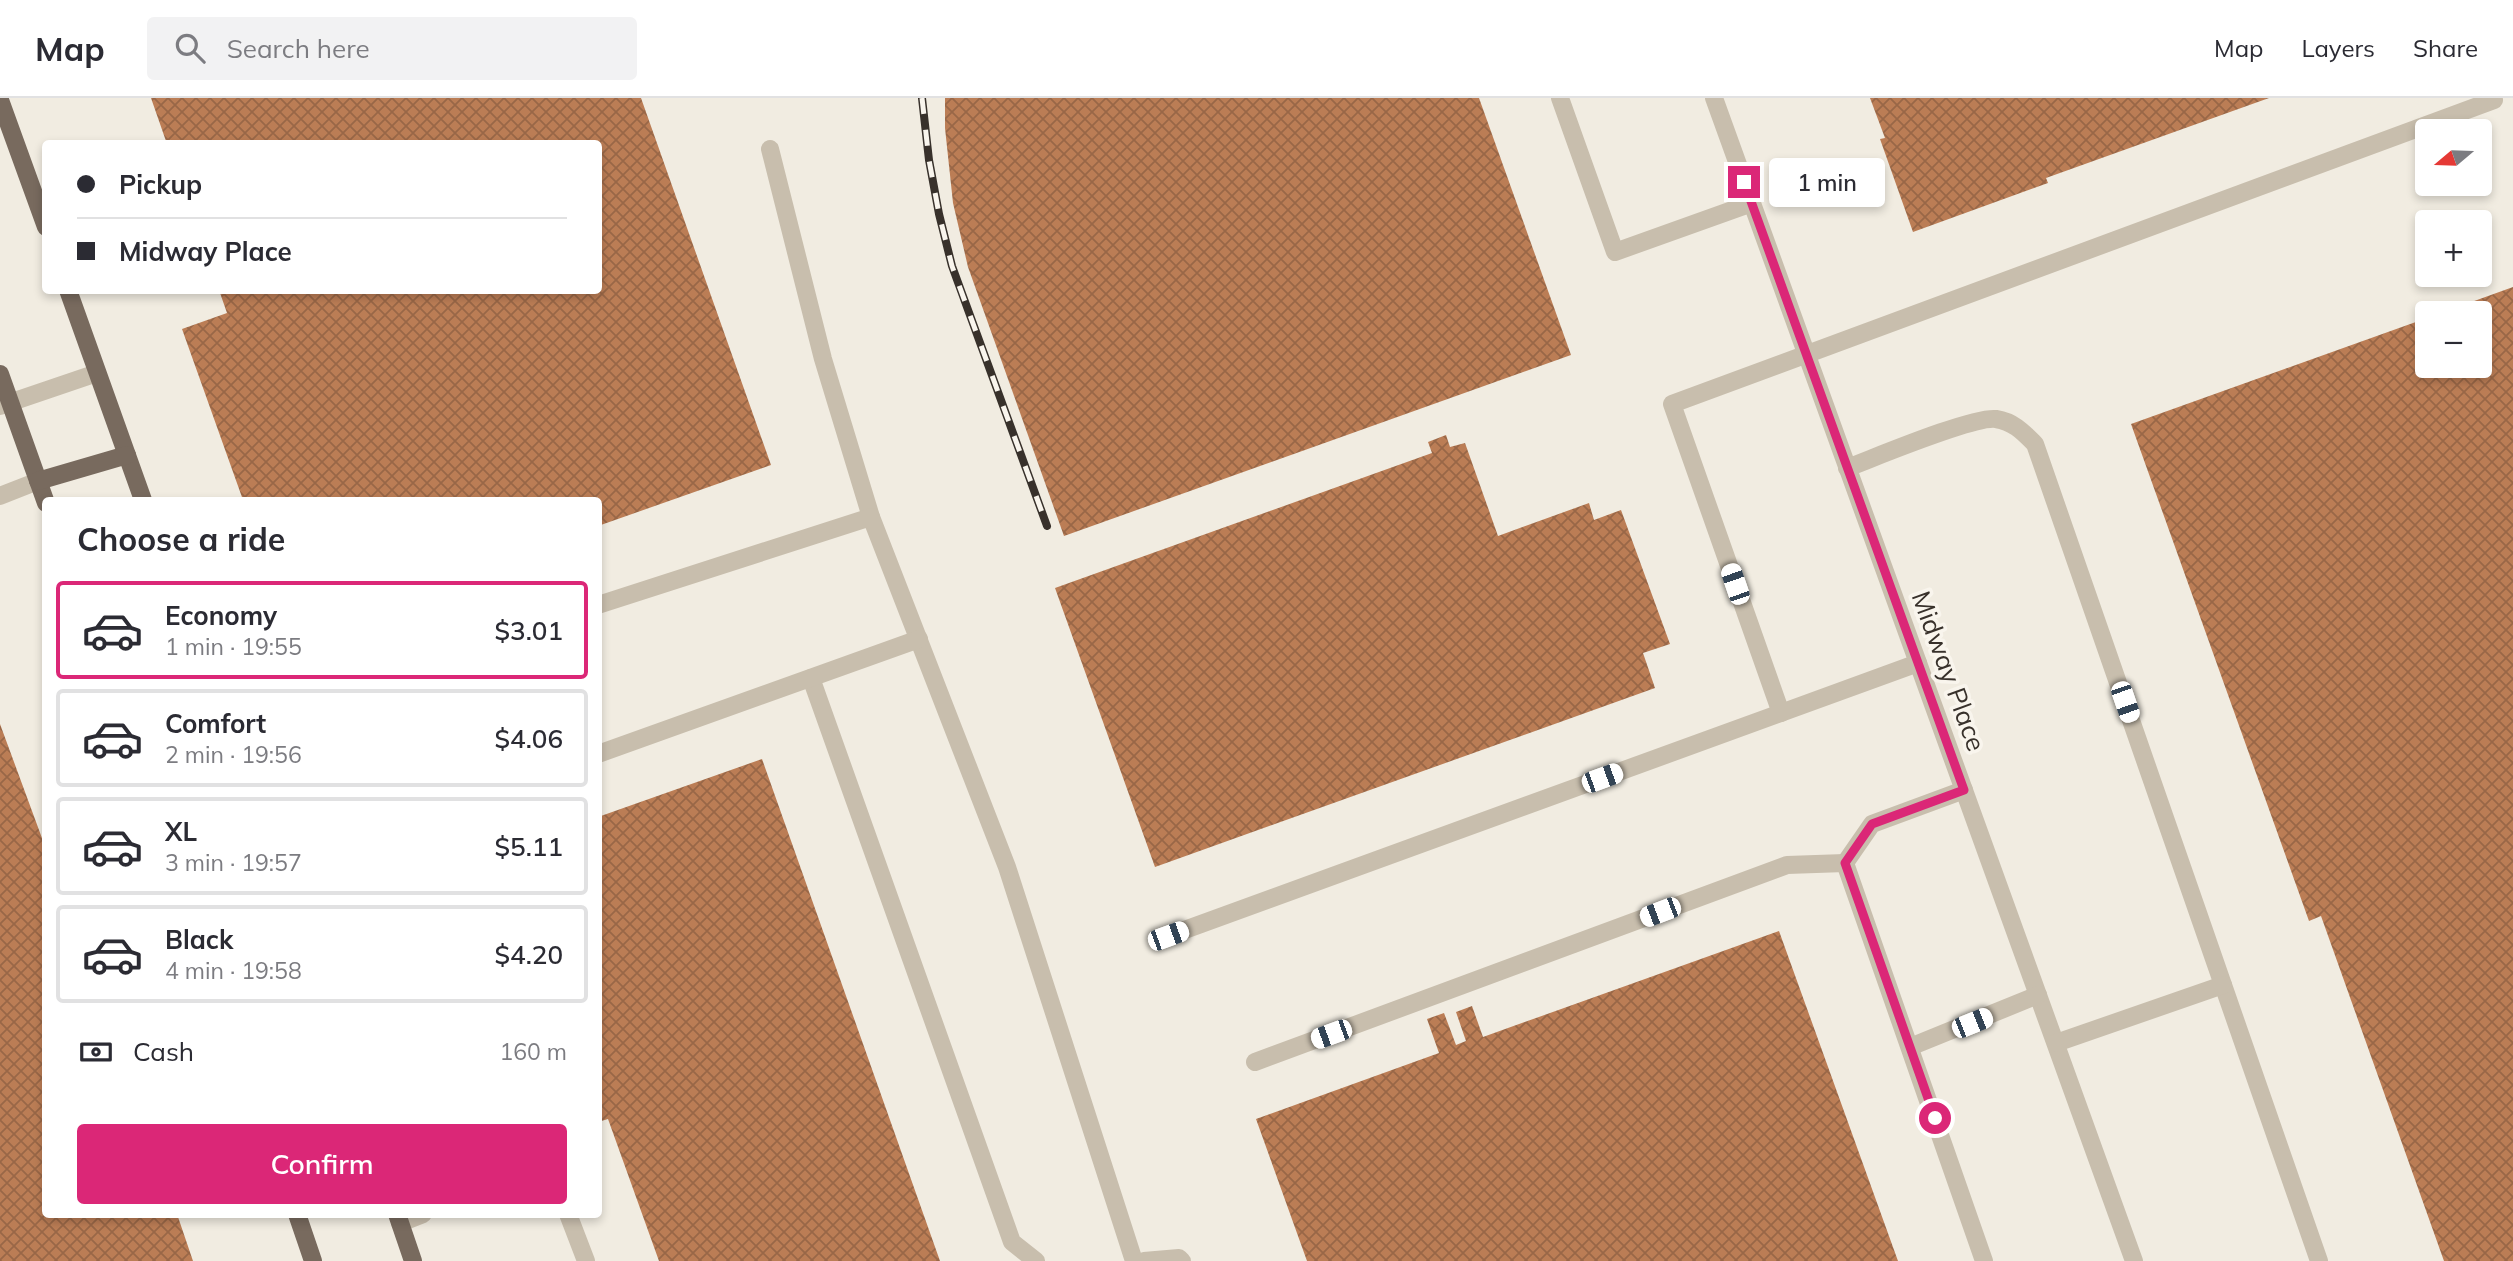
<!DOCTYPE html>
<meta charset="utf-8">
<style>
:root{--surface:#fff;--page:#f2f2f3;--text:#2b2b33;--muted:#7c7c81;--line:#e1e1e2;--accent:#db2777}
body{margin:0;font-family:Mulish,sans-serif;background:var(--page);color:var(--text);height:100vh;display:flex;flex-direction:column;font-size:26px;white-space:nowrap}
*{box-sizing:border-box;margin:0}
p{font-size:23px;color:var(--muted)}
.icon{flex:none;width:38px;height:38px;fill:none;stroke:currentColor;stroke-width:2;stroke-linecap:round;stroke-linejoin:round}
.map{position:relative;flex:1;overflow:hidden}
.details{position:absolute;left:42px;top:399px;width:560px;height:721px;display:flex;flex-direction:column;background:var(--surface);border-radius:7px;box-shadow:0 4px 10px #0003}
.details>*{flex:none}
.top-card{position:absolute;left:42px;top:42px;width:560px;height:154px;border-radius:7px;box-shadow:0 4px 10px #0003;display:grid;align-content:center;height:154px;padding:0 35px;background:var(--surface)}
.needle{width:46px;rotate:251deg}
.tools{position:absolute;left:2415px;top:21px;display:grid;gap:14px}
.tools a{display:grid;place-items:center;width:77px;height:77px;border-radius:7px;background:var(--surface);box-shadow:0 4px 10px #0003;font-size:35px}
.end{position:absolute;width:32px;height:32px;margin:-16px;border:9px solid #db2777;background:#fff;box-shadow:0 0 0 4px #fff}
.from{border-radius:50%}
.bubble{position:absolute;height:49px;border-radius:7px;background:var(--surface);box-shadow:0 4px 10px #0003;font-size:23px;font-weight:600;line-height:49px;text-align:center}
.car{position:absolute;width:21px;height:42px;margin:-21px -10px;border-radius:9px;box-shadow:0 0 5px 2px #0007;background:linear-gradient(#fff 24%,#345 0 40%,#fff 0 76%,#345 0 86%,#fff 0)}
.top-card b{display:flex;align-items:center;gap:24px;height:66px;font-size:26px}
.top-card b+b{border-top:2px solid var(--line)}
.top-card i{width:18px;height:18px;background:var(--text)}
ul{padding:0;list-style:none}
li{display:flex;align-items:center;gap:21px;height:98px;margin:0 14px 10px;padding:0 21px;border:4px solid var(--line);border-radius:7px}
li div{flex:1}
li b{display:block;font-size:26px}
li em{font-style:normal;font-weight:600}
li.active{border-color:var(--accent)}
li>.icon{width:63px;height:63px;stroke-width:1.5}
h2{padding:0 35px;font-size:32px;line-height:84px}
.pay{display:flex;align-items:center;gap:18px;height:77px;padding:0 35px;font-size:26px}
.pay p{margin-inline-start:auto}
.action{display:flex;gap:14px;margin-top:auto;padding:14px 35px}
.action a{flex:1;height:80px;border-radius:7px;background:var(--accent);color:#fff;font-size:28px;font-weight:600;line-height:80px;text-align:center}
header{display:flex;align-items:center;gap:42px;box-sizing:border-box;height:98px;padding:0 35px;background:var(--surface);border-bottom:2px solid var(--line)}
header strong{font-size:33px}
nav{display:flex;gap:38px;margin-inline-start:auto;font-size:24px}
.search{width:490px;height:63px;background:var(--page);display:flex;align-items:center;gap:18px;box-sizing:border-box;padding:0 24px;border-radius:7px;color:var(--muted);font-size:26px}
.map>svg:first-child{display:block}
.building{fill:url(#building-cross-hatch)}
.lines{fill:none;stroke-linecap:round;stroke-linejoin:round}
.minor{stroke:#c8bead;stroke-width:18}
.major{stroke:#786a5e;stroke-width:18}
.rail-casing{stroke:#38312b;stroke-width:8}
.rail{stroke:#f9f5ed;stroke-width:5;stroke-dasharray:16;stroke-linecap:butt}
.route{stroke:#db2777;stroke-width:9}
.labels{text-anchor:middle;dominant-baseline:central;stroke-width:7;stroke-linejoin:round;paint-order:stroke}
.street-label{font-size:26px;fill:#38312b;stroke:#f9f5ed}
</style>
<header>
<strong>Map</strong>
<div class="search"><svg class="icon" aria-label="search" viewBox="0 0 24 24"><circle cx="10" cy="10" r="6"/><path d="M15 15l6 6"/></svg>Search here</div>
<nav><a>Map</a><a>Layers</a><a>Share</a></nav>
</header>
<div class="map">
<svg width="2513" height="1163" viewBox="0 0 2513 1163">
<defs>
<pattern id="building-cross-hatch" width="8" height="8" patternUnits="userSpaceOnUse" patternTransform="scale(1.75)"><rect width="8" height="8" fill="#bb7d55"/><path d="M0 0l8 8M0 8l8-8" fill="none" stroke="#996747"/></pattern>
</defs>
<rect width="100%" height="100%" fill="#f1ece1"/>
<g class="building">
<path d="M151,0H641L771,367L598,428V402H243L182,231L227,215L219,192H598V46H167Z"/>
<path d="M945,0H1479L1571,257L1064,438L968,169L953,105L945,30Z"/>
<path d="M1870,0H2269L2046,80L2048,85L1913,134L1880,41L1885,40Z"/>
<path d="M2513,189V1163H2444L2321,818L2309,823L2131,326L2427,220V268H2480V215H2441Z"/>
<path d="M1446,337L1450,349L1465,345L1498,438L1589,405L1594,422L1621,412L1670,546L1643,555L1655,590L1155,769L1055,490L1432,355L1428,344Z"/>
<path d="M0,626L46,751V1116H177L193,1163H0Z"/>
<path d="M762,661L940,1163H659L608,1021L598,1024V719Z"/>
<path d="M1779,833L1898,1163H1307L1256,1021L1439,955L1427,921L1444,915L1456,947L1466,943L1456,914L1472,908L1483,939Z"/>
</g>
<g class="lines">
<g class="minor">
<path d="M1560,0L1615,154L1752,105"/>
<path d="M1714,0L2134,1163"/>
<path d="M770,51L823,261L871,419"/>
<path d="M0,308L97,275"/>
<path d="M1847,370C1874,360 1973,318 1996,321C2014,324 2023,334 2035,346L2319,1163"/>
<path d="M0,398L38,383"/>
<path d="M598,507L871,419L1007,769L1134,1163"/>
<path d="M811,580L1012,1144L1036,1163"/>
<path d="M1781,615L1672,306L2494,2"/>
<path d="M598,656L919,541"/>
<path d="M1845,765L1872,726L1964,692"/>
<path d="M1168,838L1918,565"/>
<path d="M2056,945L2223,887"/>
<path d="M1910,949L2038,897"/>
<path d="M1255,964L1787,767L1845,765L1984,1163"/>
<path d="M568,1116L586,1163"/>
<path d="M400,1125L423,1116"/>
<path d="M1144,1163L1179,1160L1182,1163"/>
</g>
<g class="major">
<path d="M0,2L46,129"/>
<path d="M68,192L143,402"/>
<path d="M0,276L46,405"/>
<path d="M38,383L127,357"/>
<path d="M297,1116L313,1163"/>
<path d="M397,1116L413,1163"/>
</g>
<g class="rail-casing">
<path id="rail" d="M922,0L929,62L939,116L952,168L1047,428"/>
</g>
<use href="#rail" class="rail"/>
</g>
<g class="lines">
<path class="route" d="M1744,84L1964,692L1872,726L1845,765L1935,1020"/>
</g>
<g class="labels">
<g class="street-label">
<text transform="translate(1949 573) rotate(70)">Midway Place</text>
</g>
</g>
</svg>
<div class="tools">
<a><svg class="needle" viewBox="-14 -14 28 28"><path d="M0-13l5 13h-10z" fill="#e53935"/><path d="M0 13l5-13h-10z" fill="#7c7c81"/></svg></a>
<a>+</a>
<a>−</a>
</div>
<i class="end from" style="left:1935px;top:1020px"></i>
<i class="end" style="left:1744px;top:84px"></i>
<div class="bubble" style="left:1769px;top:60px;width:116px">1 min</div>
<i class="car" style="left:1735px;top:486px;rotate:341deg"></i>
<i class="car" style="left:2125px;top:604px;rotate:161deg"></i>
<i class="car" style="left:1602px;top:680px;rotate:70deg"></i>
<i class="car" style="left:1660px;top:814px;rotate:249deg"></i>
<i class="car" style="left:1168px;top:838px;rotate:70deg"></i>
<i class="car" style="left:1972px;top:925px;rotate:68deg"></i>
<i class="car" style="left:1331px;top:936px;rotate:250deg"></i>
<div class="top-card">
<b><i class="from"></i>Pickup</b>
<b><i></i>Midway Place</b>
</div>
<section class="details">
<h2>Choose a ride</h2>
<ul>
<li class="active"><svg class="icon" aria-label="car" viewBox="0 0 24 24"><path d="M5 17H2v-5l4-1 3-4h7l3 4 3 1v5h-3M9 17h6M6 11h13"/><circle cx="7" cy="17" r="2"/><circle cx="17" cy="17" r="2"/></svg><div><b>Economy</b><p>1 min · 19:55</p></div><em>$3.01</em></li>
<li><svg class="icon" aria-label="car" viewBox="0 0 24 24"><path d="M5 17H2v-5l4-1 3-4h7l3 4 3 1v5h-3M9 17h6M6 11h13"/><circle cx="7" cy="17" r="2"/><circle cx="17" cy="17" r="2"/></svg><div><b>Comfort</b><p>2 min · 19:56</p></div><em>$4.06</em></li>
<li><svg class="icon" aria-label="car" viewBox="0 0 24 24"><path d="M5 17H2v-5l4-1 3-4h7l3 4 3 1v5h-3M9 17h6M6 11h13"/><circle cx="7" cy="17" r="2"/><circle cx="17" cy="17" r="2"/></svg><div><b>XL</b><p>3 min · 19:57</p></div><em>$5.11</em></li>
<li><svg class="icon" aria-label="car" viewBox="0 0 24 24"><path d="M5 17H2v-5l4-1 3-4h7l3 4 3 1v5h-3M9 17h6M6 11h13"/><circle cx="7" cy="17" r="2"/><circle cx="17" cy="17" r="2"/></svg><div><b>Black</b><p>4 min · 19:58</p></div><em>$4.20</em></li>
</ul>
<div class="pay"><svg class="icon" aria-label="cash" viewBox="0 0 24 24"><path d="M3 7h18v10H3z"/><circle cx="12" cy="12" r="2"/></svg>Cash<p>160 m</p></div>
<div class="action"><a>Confirm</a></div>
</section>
</div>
